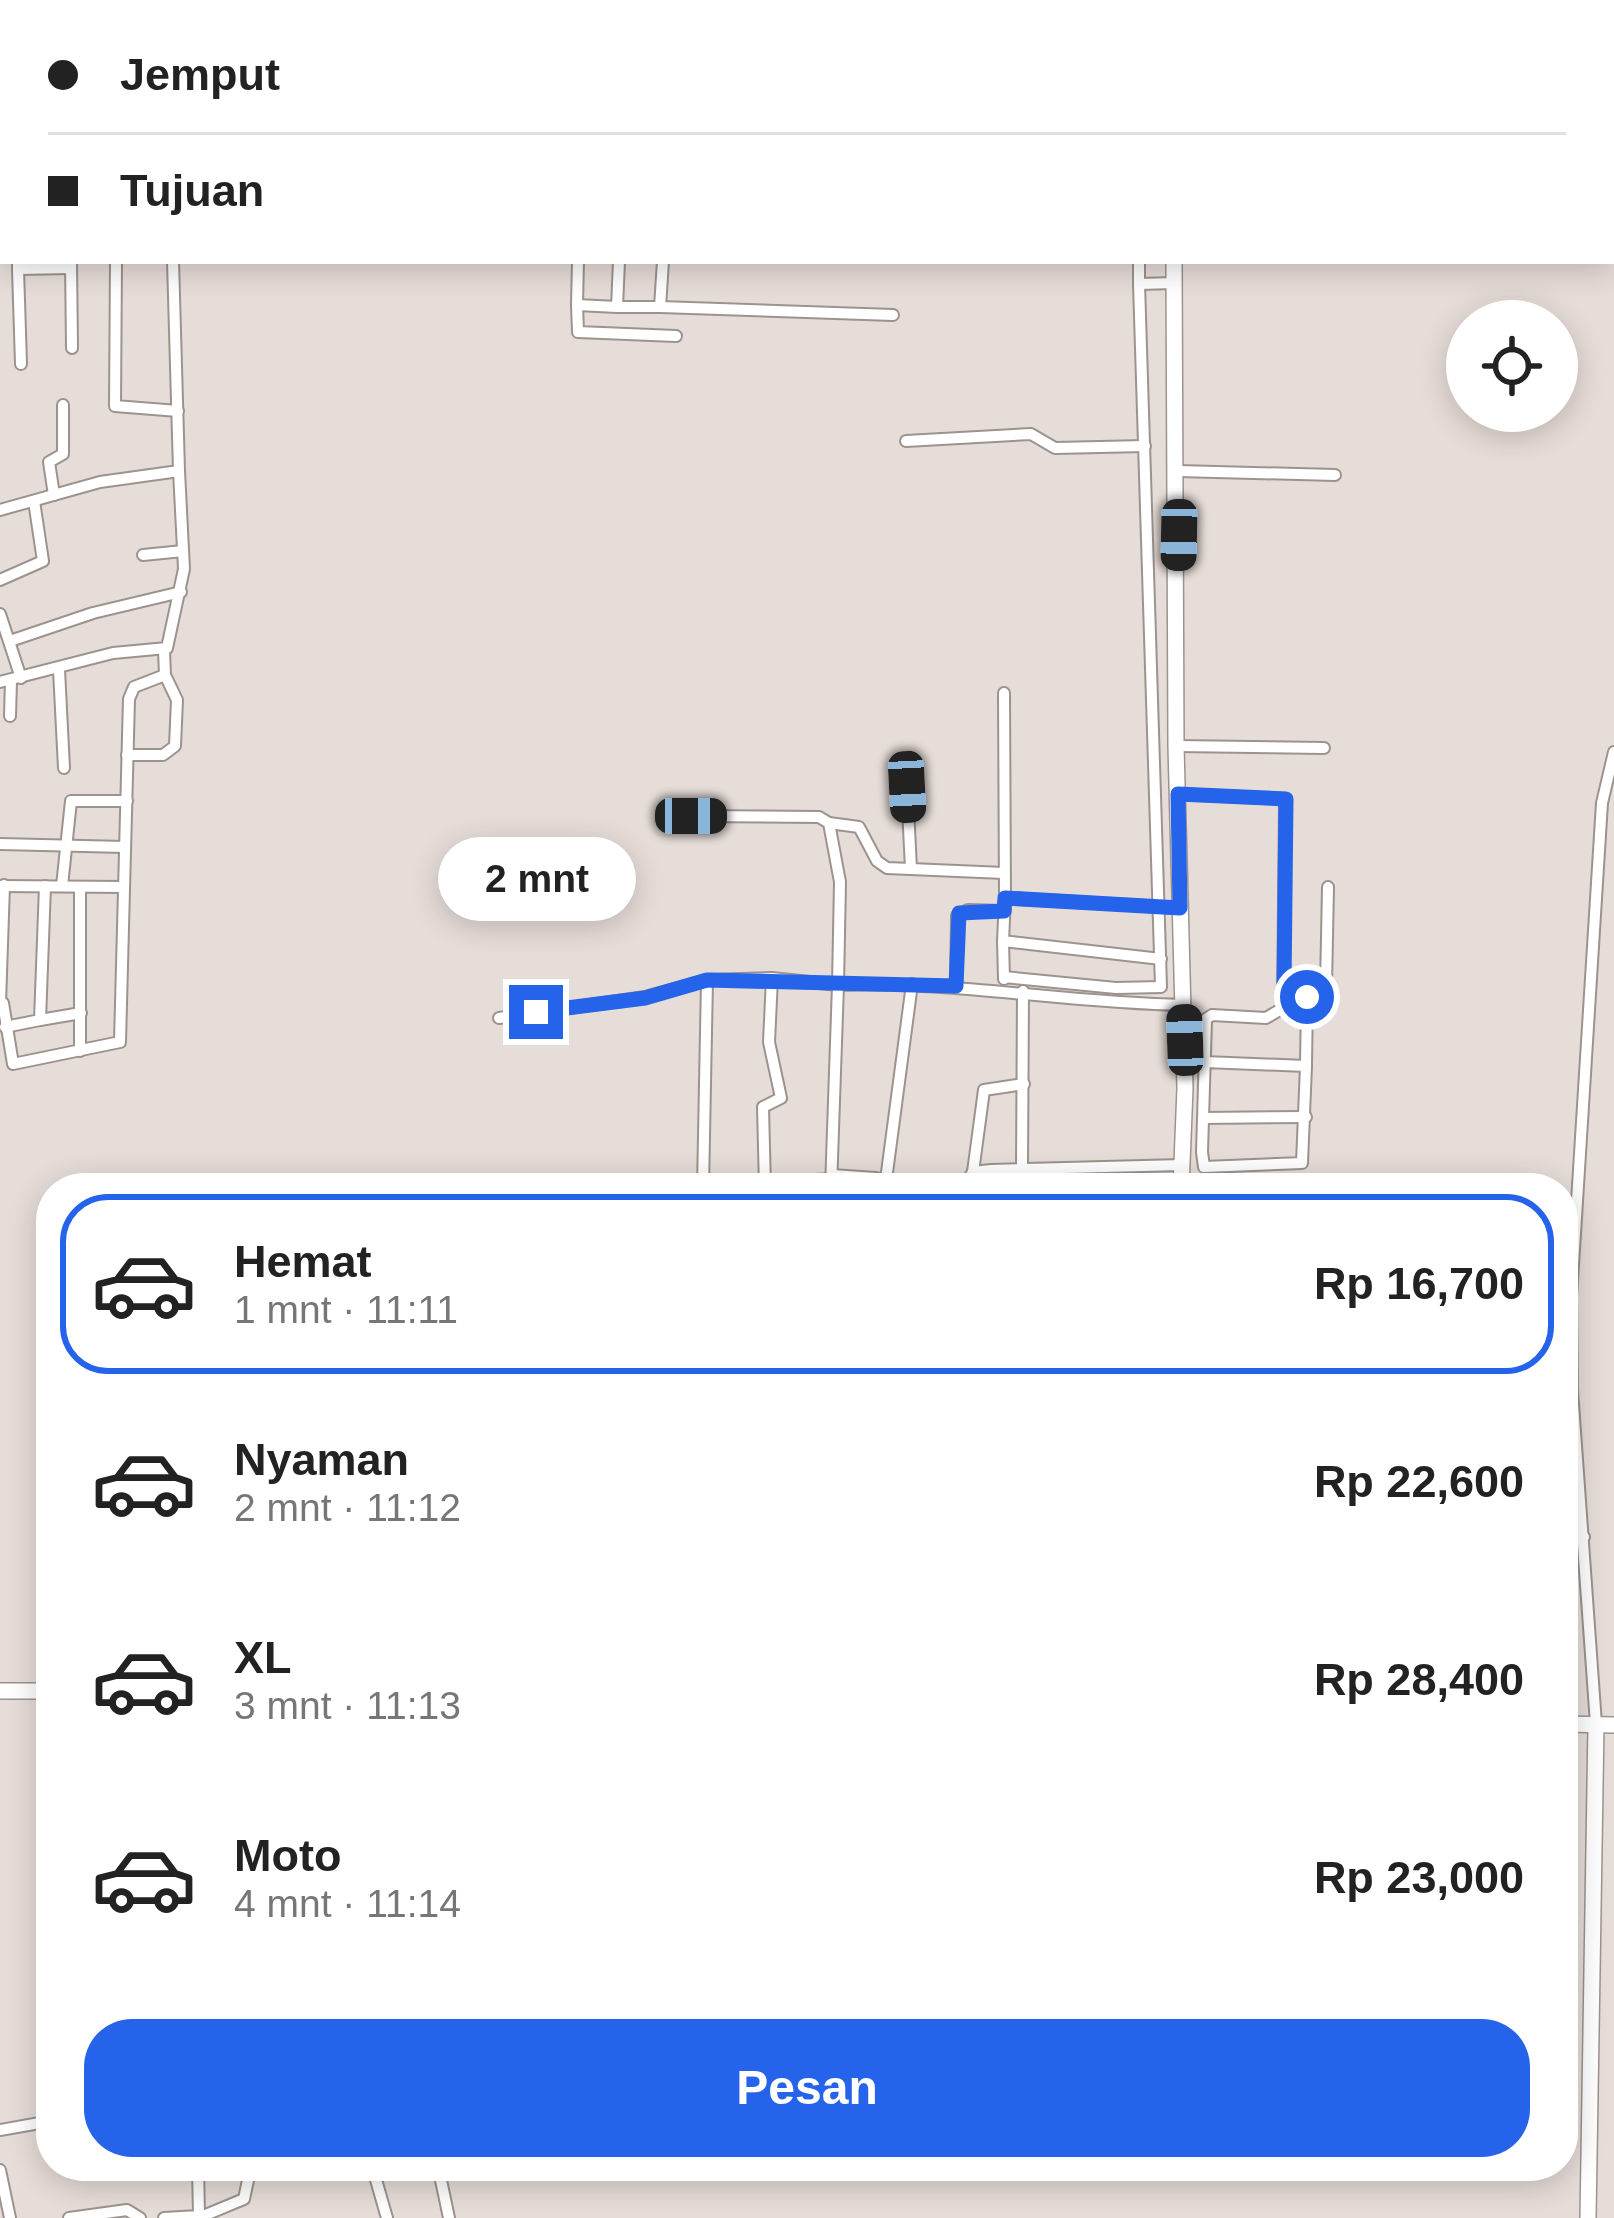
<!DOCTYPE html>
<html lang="id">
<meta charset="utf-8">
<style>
:root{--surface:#fff;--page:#f2f2f2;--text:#222;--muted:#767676;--line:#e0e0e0;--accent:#2563eb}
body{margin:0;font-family:Helvetica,sans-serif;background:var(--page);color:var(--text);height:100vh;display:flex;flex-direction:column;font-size:45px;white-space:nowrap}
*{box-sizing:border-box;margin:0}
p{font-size:39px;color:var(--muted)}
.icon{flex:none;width:66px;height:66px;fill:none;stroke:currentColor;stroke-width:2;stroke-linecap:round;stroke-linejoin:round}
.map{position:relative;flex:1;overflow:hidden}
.panel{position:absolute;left:36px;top:1173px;width:1542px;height:1008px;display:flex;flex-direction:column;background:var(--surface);border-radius:48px;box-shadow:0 6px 30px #0003}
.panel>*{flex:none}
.banner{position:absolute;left:0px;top:0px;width:1614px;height:264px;box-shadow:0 6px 30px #0003;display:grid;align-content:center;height:264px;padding:0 48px;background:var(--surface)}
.controls{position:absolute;left:1446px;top:300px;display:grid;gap:24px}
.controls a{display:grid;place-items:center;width:132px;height:132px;border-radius:50%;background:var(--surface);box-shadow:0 6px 30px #0003;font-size:60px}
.end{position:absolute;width:54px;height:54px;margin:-27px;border:15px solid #2563eb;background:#fff;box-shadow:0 0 0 6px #fff}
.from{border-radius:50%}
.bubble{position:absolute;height:84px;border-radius:42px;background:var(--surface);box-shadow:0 6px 30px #0003;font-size:39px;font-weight:700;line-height:84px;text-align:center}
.car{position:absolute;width:36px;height:72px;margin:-36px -18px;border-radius:15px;box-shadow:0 0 9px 3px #0007;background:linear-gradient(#222 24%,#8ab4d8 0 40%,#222 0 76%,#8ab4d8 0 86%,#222 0)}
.banner b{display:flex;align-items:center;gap:42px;height:114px;font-size:45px}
.banner b+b{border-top:3px solid var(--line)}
.banner i{width:30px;height:30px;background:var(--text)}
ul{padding:21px 0 0;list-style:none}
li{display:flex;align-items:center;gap:36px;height:180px;margin:0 24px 18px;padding:0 24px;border:6px solid transparent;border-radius:48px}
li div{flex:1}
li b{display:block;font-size:45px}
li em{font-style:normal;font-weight:700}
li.on{border-color:var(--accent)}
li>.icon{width:108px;height:108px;stroke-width:1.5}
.primary-button{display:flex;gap:24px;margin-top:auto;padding:24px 48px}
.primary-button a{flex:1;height:138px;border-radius:48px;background:var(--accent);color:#fff;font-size:48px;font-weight:700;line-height:138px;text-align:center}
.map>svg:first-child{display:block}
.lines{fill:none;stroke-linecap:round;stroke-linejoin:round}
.street-casing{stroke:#9c938e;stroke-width:14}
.secondary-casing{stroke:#9c938e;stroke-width:18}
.street{stroke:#fff;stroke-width:10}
.secondary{stroke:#fff;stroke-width:15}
.route{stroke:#2563eb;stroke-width:15}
</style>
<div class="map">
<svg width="1614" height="2218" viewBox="0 0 1614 2218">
<rect width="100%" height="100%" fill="#e7ddd8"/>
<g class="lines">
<g class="street-casing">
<g id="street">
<path d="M575,0V3"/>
<path d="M956,0V3"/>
<path d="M1042,0V3"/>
<path d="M1130,0V3"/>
<path d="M1194,0L1195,3"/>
<path d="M168,3V0"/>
<path d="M625,3V0"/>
<path d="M673,3V0"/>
<path d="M751,3V0"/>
<path d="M0,7H3"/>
<path d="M0,34H3"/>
<path d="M0,131H3"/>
<path d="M18,261V269L71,268"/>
<path d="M71,261L72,348"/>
<path d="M116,261L115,406L178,411"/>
<path d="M578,261L577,305L617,307L619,261"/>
<path d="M1139,261V284L1175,283"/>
<path d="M18,269L21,364"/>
<path d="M577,305L578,332L676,336"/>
<path d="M617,307H660L663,261"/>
<path d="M660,307L893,315"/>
<path d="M906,441L1031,434L1055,448L1145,446"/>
<path d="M1178,471L1335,475"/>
<path d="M54,495L49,462L63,454V405"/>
<path d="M0,510L100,482L179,471L173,261"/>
<path d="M143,555L183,551"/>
<path d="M0,580L43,561L34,501"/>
<path d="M0,614L21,678"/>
<path d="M10,641L93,613L181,592"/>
<path d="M59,670L64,768"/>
<path d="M0,682L113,653L167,648L184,569L179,471"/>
<path d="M1004,693L1005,898L1165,907"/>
<path d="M10,716L11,680"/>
<path d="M1176,746L1324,748"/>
<path d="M127,755H163L175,746L177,700L165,675L164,651"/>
<path d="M907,787L911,869"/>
<path d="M1178,794L1285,799L1283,1008L1266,1018L1212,1015L1206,1019L1202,1152L1204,1167L1302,1163L1306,1066L1205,1062"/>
<path d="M691,816L819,817L829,823L840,882L838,985C956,981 1066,1003 1183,1005"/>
<path d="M829,823L859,827L877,861L887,868L1004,873"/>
<path d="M0,844L125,847"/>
<path d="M0,886L124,887"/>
<path d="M62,886L71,801H127"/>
<path d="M1005,898L1003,941L1161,959"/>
<path d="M1003,941L1004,979"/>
<path d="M1004,977L1116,988L1161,987L1139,284"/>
<path d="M956,986L957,916L968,910L1005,911"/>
<path d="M1284,988L1307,997L1306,1066"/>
<path d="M1306,994L1326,986L1328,887"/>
<path d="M0,1003L4,885"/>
<path d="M3,1003L13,1064L120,1042L129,699L134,687L165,675"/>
<path d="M499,1018L645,997L707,980L772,978L838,985L831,1188"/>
<path d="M40,1020L81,1013"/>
<path d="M5,1027L40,1020L45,886"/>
<path d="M80,1051V887"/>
<path d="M1203,1118L1306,1117"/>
<path d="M1022,1169L1023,991"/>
<path d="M973,1172L984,1090L1024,1084"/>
<path d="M832,1175L876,1178L914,1188"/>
<path d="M886,1180L912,984"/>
<path d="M765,1183L832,1179"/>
<path d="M703,1188L707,980"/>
<path d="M765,1188L763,1107L781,1098L769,1042L772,978"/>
<path d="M962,1188L973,1172L991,1170L1183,1165"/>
<path d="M1563,1538L1584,1537"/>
<path d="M1596,1724L1572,1390L1571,1297L1602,803L1614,752"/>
<path d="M0,2130L51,2121"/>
<path d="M372,2166L387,2218"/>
<path d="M438,2166L449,2218"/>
<path d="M0,2170L10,2218"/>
<path d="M69,2218L127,2210L140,2218"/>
<path d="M164,2218L199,2216L198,2166"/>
<path d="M198,2218L244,2199L251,2166"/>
</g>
</g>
<g class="secondary-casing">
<g id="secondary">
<path d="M1169,0V3"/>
<path d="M1174,261L1176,746L1185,1088L1181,1188"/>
<path d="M0,1691H51"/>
<path d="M1563,1724L1614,1725"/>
<path d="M1588,2218L1596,1724"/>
</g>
</g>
<use href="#street" class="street"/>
<use href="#secondary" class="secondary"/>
</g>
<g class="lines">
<path class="route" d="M536,1012L645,998L707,980L956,986L959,913L1004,911L1005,898L1180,908L1178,794L1286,799L1284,988L1307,997"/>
</g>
</svg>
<div class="controls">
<a><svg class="icon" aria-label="locate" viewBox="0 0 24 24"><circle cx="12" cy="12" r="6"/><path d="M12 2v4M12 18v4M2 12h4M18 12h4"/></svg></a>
</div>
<i class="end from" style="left:1307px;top:997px"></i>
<i class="end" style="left:536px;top:1012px"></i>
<div class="bubble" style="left:438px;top:837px;width:198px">2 mnt</div>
<i class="car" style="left:1179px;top:535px;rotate:181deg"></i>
<i class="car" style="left:907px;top:787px;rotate:177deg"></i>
<i class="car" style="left:691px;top:816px;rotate:90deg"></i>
<i class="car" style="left:1185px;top:1040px;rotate:358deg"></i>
<div class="banner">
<b><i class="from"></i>Jemput</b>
<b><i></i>Tujuan</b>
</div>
<section class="panel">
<ul>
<li class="on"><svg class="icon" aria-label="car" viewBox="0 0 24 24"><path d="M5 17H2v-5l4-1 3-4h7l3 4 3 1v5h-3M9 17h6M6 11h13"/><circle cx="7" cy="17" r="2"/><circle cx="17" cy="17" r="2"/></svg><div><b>Hemat</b><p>1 mnt · 11:11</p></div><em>Rp 16,700</em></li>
<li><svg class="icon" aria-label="car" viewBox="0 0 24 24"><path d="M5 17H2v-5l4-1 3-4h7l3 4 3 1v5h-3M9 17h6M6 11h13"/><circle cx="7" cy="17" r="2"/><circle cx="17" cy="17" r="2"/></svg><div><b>Nyaman</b><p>2 mnt · 11:12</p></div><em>Rp 22,600</em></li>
<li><svg class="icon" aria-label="car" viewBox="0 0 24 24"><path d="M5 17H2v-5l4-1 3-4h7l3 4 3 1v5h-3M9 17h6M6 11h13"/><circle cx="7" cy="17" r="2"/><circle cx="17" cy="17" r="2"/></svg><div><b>XL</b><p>3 mnt · 11:13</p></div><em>Rp 28,400</em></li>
<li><svg class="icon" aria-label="car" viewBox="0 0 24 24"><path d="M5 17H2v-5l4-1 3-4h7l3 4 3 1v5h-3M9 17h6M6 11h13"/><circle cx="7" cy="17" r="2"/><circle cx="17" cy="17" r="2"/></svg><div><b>Moto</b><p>4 mnt · 11:14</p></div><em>Rp 23,000</em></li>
</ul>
<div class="primary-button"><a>Pesan</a></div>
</section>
</div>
